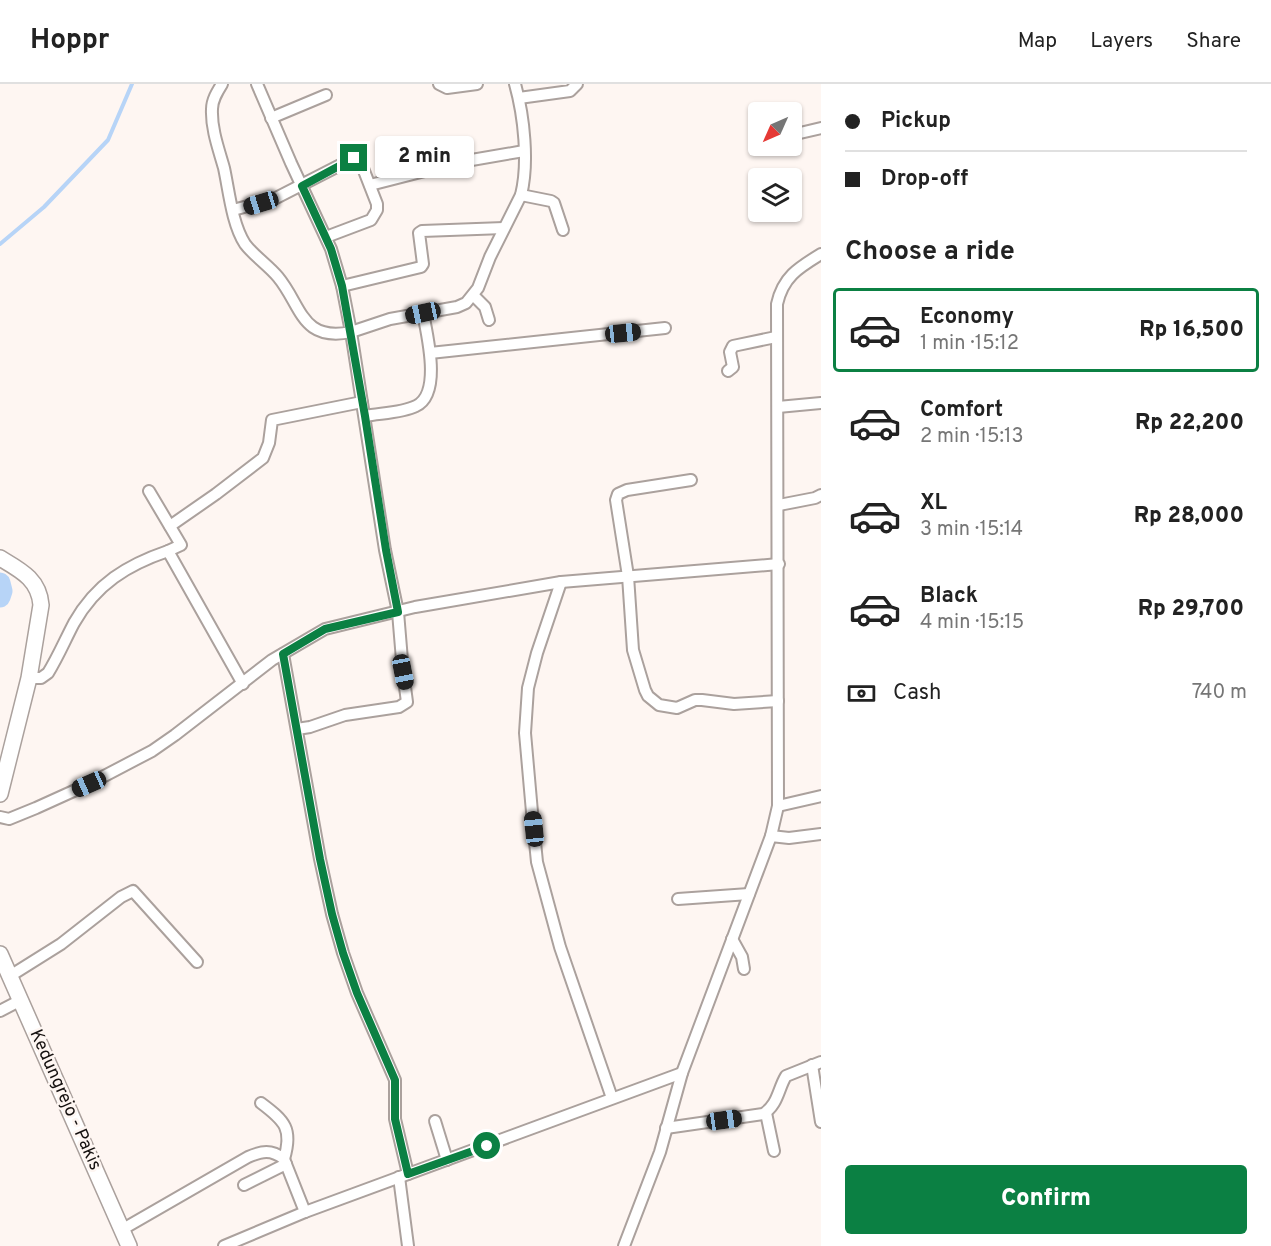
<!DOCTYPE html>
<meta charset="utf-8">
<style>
:root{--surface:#fff;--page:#f6f6f6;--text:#222;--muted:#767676;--line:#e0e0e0;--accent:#0b8043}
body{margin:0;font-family:Overpass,sans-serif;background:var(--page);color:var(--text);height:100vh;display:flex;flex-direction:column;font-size:22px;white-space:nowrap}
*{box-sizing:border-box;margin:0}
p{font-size:20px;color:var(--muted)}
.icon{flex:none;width:33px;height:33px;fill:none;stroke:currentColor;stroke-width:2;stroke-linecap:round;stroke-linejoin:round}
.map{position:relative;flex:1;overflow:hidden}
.panel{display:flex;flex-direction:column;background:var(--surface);width:450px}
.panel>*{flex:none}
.top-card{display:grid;align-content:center;height:132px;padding:0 24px;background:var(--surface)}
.needle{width:39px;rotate:225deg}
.buttons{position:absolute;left:748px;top:18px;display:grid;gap:12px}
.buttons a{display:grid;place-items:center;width:54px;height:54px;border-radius:6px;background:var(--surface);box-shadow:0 2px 4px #0004;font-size:30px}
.end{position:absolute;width:27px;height:27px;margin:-14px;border:8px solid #0b8043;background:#fff;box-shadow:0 0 0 3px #fff}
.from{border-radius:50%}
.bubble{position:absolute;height:42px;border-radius:6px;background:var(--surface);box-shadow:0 2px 4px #0004;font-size:20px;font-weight:800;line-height:42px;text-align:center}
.car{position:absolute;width:18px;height:36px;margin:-18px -9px;border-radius:8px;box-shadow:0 0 4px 2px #0007;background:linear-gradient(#222 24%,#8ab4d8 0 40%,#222 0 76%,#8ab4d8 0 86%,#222 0)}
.top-card b{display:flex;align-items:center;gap:21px;height:57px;font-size:22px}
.top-card b+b{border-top:2px solid var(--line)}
.top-card i{width:15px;height:15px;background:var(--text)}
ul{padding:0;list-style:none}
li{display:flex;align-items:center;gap:18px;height:84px;margin:0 12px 9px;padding:0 12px;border:3px solid transparent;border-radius:6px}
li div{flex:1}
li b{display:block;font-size:22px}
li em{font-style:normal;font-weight:800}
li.selected{border-color:var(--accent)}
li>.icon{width:54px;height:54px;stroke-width:1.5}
h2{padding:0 24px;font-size:27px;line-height:72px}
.pay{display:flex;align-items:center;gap:15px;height:66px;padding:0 24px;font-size:22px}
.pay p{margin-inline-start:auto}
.cta{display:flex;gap:12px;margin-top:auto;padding:12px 24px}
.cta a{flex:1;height:69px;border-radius:6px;background:var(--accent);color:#fff;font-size:24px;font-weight:800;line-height:69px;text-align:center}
header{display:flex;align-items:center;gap:36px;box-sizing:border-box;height:84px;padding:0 30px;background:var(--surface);border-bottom:2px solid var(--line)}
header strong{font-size:28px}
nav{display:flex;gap:33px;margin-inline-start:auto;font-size:21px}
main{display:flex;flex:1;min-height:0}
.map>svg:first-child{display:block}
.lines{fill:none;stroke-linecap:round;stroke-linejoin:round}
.stream{stroke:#b7d4f7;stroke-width:4}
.river{stroke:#b7d4f7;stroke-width:21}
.street-casing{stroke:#aba19d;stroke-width:14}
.secondary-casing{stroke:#aba19d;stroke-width:18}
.street{stroke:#fff;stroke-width:10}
.secondary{stroke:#fff;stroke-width:15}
.route{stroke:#0b8043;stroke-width:8}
.labels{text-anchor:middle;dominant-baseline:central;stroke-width:5;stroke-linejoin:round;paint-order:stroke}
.street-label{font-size:18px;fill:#151110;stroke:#fef6f2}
</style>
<header>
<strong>Hoppr</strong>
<nav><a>Map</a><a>Layers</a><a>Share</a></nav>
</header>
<main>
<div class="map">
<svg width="821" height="1162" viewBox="0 0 821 1162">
<rect width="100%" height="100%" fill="#fef6f2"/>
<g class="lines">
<path class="stream" d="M0,160L44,123L108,56L132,0"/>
<path class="river" d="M0,499L2,507L0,513"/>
<g class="street-casing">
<g id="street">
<path d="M222,0C217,8 212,16 212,25C211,45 219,66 224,84C229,107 232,140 245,160C254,172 268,181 278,193C302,222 301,258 351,248L342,202L331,165L291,79L257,0"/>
<path d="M439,0L447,4L477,0"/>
<path d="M519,14L570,7L577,0"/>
<path d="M271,34L326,11"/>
<path d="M800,49L821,44"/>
<path d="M370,101L460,78L524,67"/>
<path d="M521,111L551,117L554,119L563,146"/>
<path d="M233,126L274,115L354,74H359L377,120V126L371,136L326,153"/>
<path d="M342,202L421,183L423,180L419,149L422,147L504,144"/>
<path d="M474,212L485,223L489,236"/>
<path d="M430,269L665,244"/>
<path d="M728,287L733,283L730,268L733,262L776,253"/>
<path d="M778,323L821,319"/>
<path d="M365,332C381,329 402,329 416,322C442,310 427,251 423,229"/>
<path d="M691,396L627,406L618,410L616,416L628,492L633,566L645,606L648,612L659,621L677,624L695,616H702L734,620L778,617"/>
<path d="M149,407L181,461L168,467"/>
<path d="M779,421L815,414L821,411"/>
<path d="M170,442L216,410L263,374L269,359L272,336L362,318"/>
<path d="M561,498L537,569L528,604L525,649L532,728L537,778L560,863L612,1014"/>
<path d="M283,570L320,775L332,830L343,869L357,909L395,996V1035L408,1090"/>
<path d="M29,594H41L48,589C58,573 65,556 74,539C96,500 127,481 168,467L243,600"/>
<path d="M297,645L310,643L345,631L399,623L407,618L403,588L398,528L385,466L351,248L390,235L457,223L466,219L478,204L490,173L521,111C529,79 524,32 515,0"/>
<path d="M778,722L821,712"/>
<path d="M0,733L9,735L36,724L89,700L152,667L175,651L272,576L325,545L415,523L561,498L779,480"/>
<path d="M771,752L789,754L821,750"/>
<path d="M678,815L749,810"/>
<path d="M732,855L742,873L744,885"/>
<path d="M10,892L61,860L121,813L133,807L197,878"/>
<path d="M0,927L21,916"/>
<path d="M812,981L821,1038"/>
<path d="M261,1019C285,1037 293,1045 284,1075"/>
<path d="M766,1029L774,1067"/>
<path d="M435,1037L447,1076"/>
<path d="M666,1044L763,1030C778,1021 778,1005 786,992L821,978"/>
<path d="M399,1093L408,1162"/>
<path d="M244,1101L286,1080"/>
<path d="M123,1145L248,1073C262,1067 271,1065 284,1075L305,1128"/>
<path d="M224,1162L305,1128L682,989"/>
<path d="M624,1162L660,1068L682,989L771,752L778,722L777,220C783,193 798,184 821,170"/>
</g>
</g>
<g class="secondary-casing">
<g id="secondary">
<path d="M0,474C20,486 39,495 41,521L29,594L0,710"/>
<path d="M0,870L129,1162"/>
</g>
</g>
<use href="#street" class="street"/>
<use href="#secondary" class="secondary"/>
</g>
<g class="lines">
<path class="route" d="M354,74L302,102L331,165L342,202L365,332L386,466L398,528L325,545L283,570L320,775L332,830L343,869L357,909L395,996V1035L408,1090L487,1062"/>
</g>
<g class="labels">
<g class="street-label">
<text transform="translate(65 1016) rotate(66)">Kedungrejo - Pakis</text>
</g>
</g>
</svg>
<div class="buttons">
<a><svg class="needle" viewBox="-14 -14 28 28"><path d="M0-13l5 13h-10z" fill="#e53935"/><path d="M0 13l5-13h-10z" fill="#767676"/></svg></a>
<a><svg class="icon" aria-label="layers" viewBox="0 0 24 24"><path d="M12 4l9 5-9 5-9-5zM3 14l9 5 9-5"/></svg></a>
</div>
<i class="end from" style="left:487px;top:1062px"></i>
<i class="end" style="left:354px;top:74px"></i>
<div class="bubble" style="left:375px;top:52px;width:99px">2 min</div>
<i class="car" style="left:261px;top:119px;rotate:253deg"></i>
<i class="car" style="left:423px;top:229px;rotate:258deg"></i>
<i class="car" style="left:623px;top:249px;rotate:84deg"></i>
<i class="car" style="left:403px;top:588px;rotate:169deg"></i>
<i class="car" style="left:89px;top:700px;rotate:246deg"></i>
<i class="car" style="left:534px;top:745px;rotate:354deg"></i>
<i class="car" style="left:724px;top:1036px;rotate:82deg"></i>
</div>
<section class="panel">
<div class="top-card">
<b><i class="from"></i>Pickup</b>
<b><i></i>Drop-off</b>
</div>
<h2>Choose a ride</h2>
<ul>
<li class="selected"><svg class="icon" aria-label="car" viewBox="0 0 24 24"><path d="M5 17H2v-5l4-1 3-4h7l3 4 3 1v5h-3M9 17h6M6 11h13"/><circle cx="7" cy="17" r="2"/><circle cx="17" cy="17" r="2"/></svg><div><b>Economy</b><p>1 min · 15:12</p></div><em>Rp 16,500</em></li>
<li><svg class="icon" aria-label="car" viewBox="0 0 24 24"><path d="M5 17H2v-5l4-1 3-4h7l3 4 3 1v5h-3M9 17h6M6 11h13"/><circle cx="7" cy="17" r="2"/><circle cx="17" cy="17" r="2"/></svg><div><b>Comfort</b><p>2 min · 15:13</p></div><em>Rp 22,200</em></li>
<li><svg class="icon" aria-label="car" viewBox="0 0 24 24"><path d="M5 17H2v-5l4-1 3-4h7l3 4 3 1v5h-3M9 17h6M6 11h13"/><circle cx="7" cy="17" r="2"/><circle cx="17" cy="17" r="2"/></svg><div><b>XL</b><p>3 min · 15:14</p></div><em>Rp 28,000</em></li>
<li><svg class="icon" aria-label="car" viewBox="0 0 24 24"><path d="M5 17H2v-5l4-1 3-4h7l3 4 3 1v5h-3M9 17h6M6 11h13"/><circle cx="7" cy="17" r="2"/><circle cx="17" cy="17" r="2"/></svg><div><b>Black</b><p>4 min · 15:15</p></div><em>Rp 29,700</em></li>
</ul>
<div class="pay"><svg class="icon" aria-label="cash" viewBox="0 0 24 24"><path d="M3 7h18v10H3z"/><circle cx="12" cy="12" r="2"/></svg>Cash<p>740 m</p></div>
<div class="cta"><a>Confirm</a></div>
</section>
</main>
